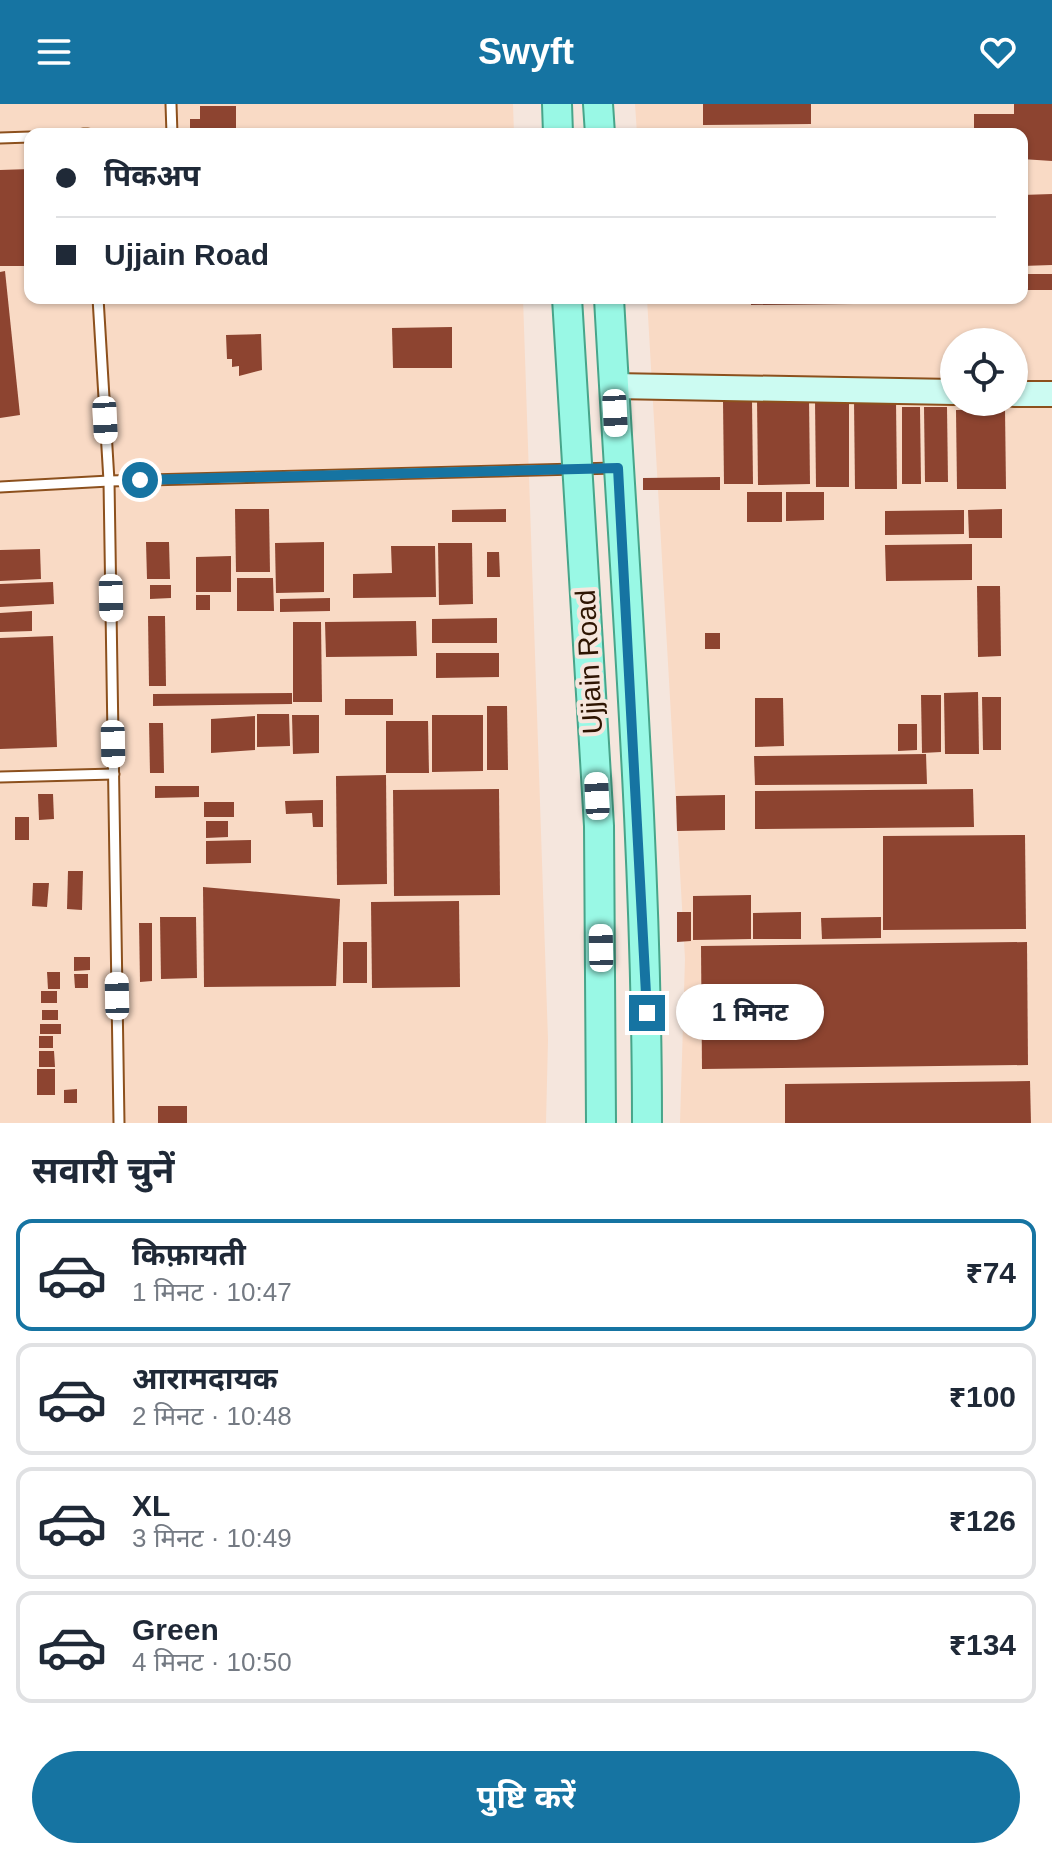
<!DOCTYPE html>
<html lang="hi">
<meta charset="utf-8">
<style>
:root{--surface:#fff;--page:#f6f6f7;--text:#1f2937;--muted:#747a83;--line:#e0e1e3;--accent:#1674a2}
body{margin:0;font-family:Helvetica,"Noto Sans Devanagari",sans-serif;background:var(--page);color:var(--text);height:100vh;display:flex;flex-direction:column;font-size:30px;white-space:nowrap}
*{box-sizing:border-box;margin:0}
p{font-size:26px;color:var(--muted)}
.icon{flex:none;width:44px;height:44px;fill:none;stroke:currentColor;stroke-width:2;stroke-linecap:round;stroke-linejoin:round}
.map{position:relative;height:1019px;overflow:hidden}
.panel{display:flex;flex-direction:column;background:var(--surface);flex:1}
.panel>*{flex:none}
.top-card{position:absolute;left:24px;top:24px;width:1004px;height:176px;border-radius:16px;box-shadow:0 2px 6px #0004;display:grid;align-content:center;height:176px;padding:0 32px;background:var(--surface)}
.tools{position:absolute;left:940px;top:224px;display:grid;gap:16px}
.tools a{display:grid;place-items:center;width:88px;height:88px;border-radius:50%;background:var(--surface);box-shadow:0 2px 6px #0004;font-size:40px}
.end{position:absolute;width:36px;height:36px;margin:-18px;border:10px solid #1674a2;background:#fff;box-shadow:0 0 0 4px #fff}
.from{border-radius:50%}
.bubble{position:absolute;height:56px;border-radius:28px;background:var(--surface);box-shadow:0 2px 6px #0004;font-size:26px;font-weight:700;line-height:56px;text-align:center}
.car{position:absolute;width:24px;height:48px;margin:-24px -12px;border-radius:10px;box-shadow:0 0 6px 2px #0007;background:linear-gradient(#fff 24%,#345 0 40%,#fff 0 76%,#345 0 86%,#fff 0)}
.top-card b{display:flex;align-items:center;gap:28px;height:76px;font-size:30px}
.top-card b+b{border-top:2px solid var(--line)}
.top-card i{width:20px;height:20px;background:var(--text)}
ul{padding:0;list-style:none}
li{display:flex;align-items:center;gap:24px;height:112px;margin:0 16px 12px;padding:0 16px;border:4px solid var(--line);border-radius:16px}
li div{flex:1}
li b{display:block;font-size:30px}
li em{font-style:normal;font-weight:700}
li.active{border-color:var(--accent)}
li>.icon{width:72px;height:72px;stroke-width:1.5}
h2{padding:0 32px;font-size:36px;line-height:96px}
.cta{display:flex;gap:16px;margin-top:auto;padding:16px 32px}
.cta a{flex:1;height:92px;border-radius:48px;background:var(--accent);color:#fff;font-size:32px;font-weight:700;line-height:92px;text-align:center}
header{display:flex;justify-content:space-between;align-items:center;height:104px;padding:0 32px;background:var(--accent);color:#fff;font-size:36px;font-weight:700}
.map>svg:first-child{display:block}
.built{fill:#f9dac5;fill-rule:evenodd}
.building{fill:#8d4430}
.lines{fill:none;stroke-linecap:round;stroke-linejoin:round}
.lane-casing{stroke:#8c501d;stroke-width:13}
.secondary-casing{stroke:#8c501d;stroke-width:28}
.primary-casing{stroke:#47a58a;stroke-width:32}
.lane{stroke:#fff;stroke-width:9}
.secondary{stroke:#ccfbf2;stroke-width:24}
.primary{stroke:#99f8e5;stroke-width:28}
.route{stroke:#1674a2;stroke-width:10}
.labels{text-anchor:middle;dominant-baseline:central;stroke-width:8;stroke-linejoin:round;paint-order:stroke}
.street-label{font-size:28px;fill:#2e1502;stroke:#f5e6dd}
</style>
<header><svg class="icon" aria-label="menu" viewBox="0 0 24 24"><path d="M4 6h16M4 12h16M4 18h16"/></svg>Swyft<svg class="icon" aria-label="heart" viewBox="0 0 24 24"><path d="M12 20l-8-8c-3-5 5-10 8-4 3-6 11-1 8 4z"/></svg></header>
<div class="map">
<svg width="1052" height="1019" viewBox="0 0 1052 1019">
<rect width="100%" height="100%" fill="#f5e6dd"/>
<g class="built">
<path d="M0,0H513L514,30H30V194H523L548,936L546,1019H0Z"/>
<path d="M635,0H1052V1019H680L685,855L647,194H1022V30H637ZM954,238H1014V298H954Z"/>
</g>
<g class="building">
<path d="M703,0H811V20L703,21Z"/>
<path d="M1014,0H1052V57L1022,55V30H974V10H1014Z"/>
<path d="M200,2H236V30H190V15H200Z"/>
<path d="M30,65V162H0V66Z"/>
<path d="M1052,90V161L1022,162V91Z"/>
<path d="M5,167L20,311L0,314V168Z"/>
<rect x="1022" y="170" width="30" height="16"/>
<path d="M751,194H945V199L751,201Z"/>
<path d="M452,223V264H393L392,224Z"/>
<path d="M261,230L262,266L239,272V262L232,263V255H227L226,231Z"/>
<path d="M757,294H809L810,380L758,381Z"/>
<path d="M723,297H752L753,380H724Z"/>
<path d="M815,297H849V383H816Z"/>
<path d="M854,297H896L897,385H855Z"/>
<path d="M902,303H920L921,380H902Z"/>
<path d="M924,303H947L948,378H925Z"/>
<path d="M1005,305L1006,385H957L956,306Z"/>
<path d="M720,373V386H643V374Z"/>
<rect x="747" y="388" width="35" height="30"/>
<path d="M786,388H824V416L786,417Z"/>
<path d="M235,405H269L270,468H236Z"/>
<path d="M506,405V418H452V406Z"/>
<path d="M1002,405V434H969L968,406Z"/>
<path d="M964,406V430L885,431V407Z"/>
<path d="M146,438H169L170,475H147Z"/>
<path d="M324,438V488L276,489L275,439Z"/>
<path d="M438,439H472L473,500L439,501Z"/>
<path d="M972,440V476L886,477L885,441Z"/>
<path d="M391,442H435L436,493L353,494V470L392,469Z"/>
<path d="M40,445L41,475L0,477V446Z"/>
<path d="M487,448H499L500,473H487Z"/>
<path d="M231,452V488H196V453Z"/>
<path d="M237,474H273L274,507H237Z"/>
<path d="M53,478L54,500L0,503V480Z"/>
<path d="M150,481H171V494L150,495Z"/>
<path d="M977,482H1000L1001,552L978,553Z"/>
<rect x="196" y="491" width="14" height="15"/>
<path d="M330,494V507L280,508V495Z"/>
<path d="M32,507V527L0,528V509Z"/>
<path d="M148,512H165L166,582H149Z"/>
<path d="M497,514V539H432V515Z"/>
<path d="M416,517L417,552L326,553L325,518Z"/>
<path d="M293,518H321L322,598H293Z"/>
<rect x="705" y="529" width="15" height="16"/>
<path d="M53,532L57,643L0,645V534Z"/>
<path d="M436,549H499V573L436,574Z"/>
<path d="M978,588L979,650H945L944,589Z"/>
<path d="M292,589V600L153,602V590Z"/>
<path d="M921,591H941V648L922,649Z"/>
<path d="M982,593H1001V646H983Z"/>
<path d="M755,594H783L784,642L755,643Z"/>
<rect x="345" y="595" width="48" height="16"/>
<path d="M487,602H507L508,666H487Z"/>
<path d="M257,610H289L290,642L257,643Z"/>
<path d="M292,611H319V649L293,650Z"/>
<path d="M432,611H483V667L432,668Z"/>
<path d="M255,612V646L211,649V615Z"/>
<path d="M386,617H428L429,669H386Z"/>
<path d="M149,619H163L164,669H150Z"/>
<path d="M898,620H917V646L898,647Z"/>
<path d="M926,650L927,680L755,681L754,652Z"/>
<path d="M386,671L387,780L337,781L336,672Z"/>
<path d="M155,682H199V693L155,694Z"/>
<path d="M499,685L500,791L394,792L393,686Z"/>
<path d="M973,685L974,723L755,725V687Z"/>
<path d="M38,690H53L54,715L39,716Z"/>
<path d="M725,691V726L677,727L676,692Z"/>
<path d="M323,696V723H313L312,709L286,710L285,697Z"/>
<rect x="204" y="698" width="30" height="15"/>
<rect x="15" y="713" width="14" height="23"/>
<path d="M206,717H228V733L206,734Z"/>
<path d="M1025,731L1026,825L883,826V732Z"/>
<path d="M251,736V759L206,760V737Z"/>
<path d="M68,767H83L82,806L67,805Z"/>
<path d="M33,779H49L47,803L32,802Z"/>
<path d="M203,783L340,795L336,882L204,883Z"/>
<path d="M751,791V835L693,836V792Z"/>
<path d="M459,797L460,883L372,884L371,798Z"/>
<path d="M677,808H691V837L677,838Z"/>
<path d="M801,808V835H753V809Z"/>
<path d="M160,813H196L197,874L161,875Z"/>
<path d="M881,813V834L822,835L821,814Z"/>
<path d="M139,819H152V877L140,878Z"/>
<rect x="343" y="838" width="24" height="41"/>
<path d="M1027,838L1028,961L702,965L701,842Z"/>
<path d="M74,853H90V866L74,867Z"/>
<path d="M47,868H60V885H48Z"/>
<path d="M74,870H88V884H75Z"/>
<rect x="41" y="887" width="16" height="12"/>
<rect x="42" y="906" width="16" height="10"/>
<rect x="40" y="920" width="21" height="10"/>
<rect x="39" y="932" width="14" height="12"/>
<path d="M39,947H54L55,963H39Z"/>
<rect x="37" y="965" width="18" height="26"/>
<path d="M1030,977L1031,1019H785V980Z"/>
<path d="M77,985V999H64V986Z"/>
<rect x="158" y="1002" width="29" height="17"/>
</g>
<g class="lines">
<g class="lane-casing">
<g id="lane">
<path d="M171,0L172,30"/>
<path d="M83,30H88"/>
<path d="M0,34L30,33"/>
<path d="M98,194L109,377L119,1019"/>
<path d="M0,383L109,377L616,364"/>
<path d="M0,673L114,670"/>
</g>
</g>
<g class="secondary-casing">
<g id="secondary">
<path d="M614,282L954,288"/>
<path d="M1014,290H1052"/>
</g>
</g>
<g class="primary-casing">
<g id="primary">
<path d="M557,0L558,30"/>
<path d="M598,0L600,30"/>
<path d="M567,194L599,722L601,1019"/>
<path d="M609,194C624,469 647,744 647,1019"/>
</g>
</g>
<use href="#lane" class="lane"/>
<use href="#secondary" class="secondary"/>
<use href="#primary" class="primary"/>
</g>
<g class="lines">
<path class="route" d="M140,376L618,364L647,909"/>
</g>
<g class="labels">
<g class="street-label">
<text transform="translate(589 558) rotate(-93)">Ujjain Road</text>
</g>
</g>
</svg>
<div class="tools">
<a><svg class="icon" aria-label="locate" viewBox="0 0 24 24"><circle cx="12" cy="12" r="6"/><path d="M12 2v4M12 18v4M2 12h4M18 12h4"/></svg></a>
</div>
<i class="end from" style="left:140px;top:376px"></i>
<i class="end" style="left:647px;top:909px"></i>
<div class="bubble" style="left:676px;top:880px;width:148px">1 मिनट</div>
<i class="car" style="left:615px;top:309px;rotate:177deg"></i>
<i class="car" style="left:105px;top:316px;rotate:177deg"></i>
<i class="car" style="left:111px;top:494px;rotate:179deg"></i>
<i class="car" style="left:113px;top:640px;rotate:179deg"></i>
<i class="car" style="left:597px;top:692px;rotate:357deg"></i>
<i class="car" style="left:601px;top:844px;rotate:359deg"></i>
<i class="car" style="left:117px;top:892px;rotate:359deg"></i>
<div class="top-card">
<b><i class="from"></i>पिकअप</b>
<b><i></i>Ujjain Road</b>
</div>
</div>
<section class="panel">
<h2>सवारी चुनें</h2>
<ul>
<li class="active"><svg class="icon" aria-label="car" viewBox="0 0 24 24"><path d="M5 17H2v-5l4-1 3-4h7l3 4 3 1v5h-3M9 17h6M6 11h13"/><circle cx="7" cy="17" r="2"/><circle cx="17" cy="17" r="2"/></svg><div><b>किफ़ायती</b><p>1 मिनट · 10:47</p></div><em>₹74</em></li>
<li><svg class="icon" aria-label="car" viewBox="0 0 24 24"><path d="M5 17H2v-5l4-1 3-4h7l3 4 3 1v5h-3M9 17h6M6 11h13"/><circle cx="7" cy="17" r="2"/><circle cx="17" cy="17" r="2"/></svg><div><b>आरामदायक</b><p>2 मिनट · 10:48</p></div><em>₹100</em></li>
<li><svg class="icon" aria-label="car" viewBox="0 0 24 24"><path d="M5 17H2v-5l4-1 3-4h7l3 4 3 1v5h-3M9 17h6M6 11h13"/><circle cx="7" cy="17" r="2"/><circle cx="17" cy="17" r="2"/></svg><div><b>XL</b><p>3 मिनट · 10:49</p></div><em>₹126</em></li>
<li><svg class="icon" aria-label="car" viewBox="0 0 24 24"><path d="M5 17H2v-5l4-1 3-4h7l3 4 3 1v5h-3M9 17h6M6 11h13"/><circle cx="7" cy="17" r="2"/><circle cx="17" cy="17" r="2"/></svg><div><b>Green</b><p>4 मिनट · 10:50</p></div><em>₹134</em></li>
</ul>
<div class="cta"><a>पुष्टि करें</a></div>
</section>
